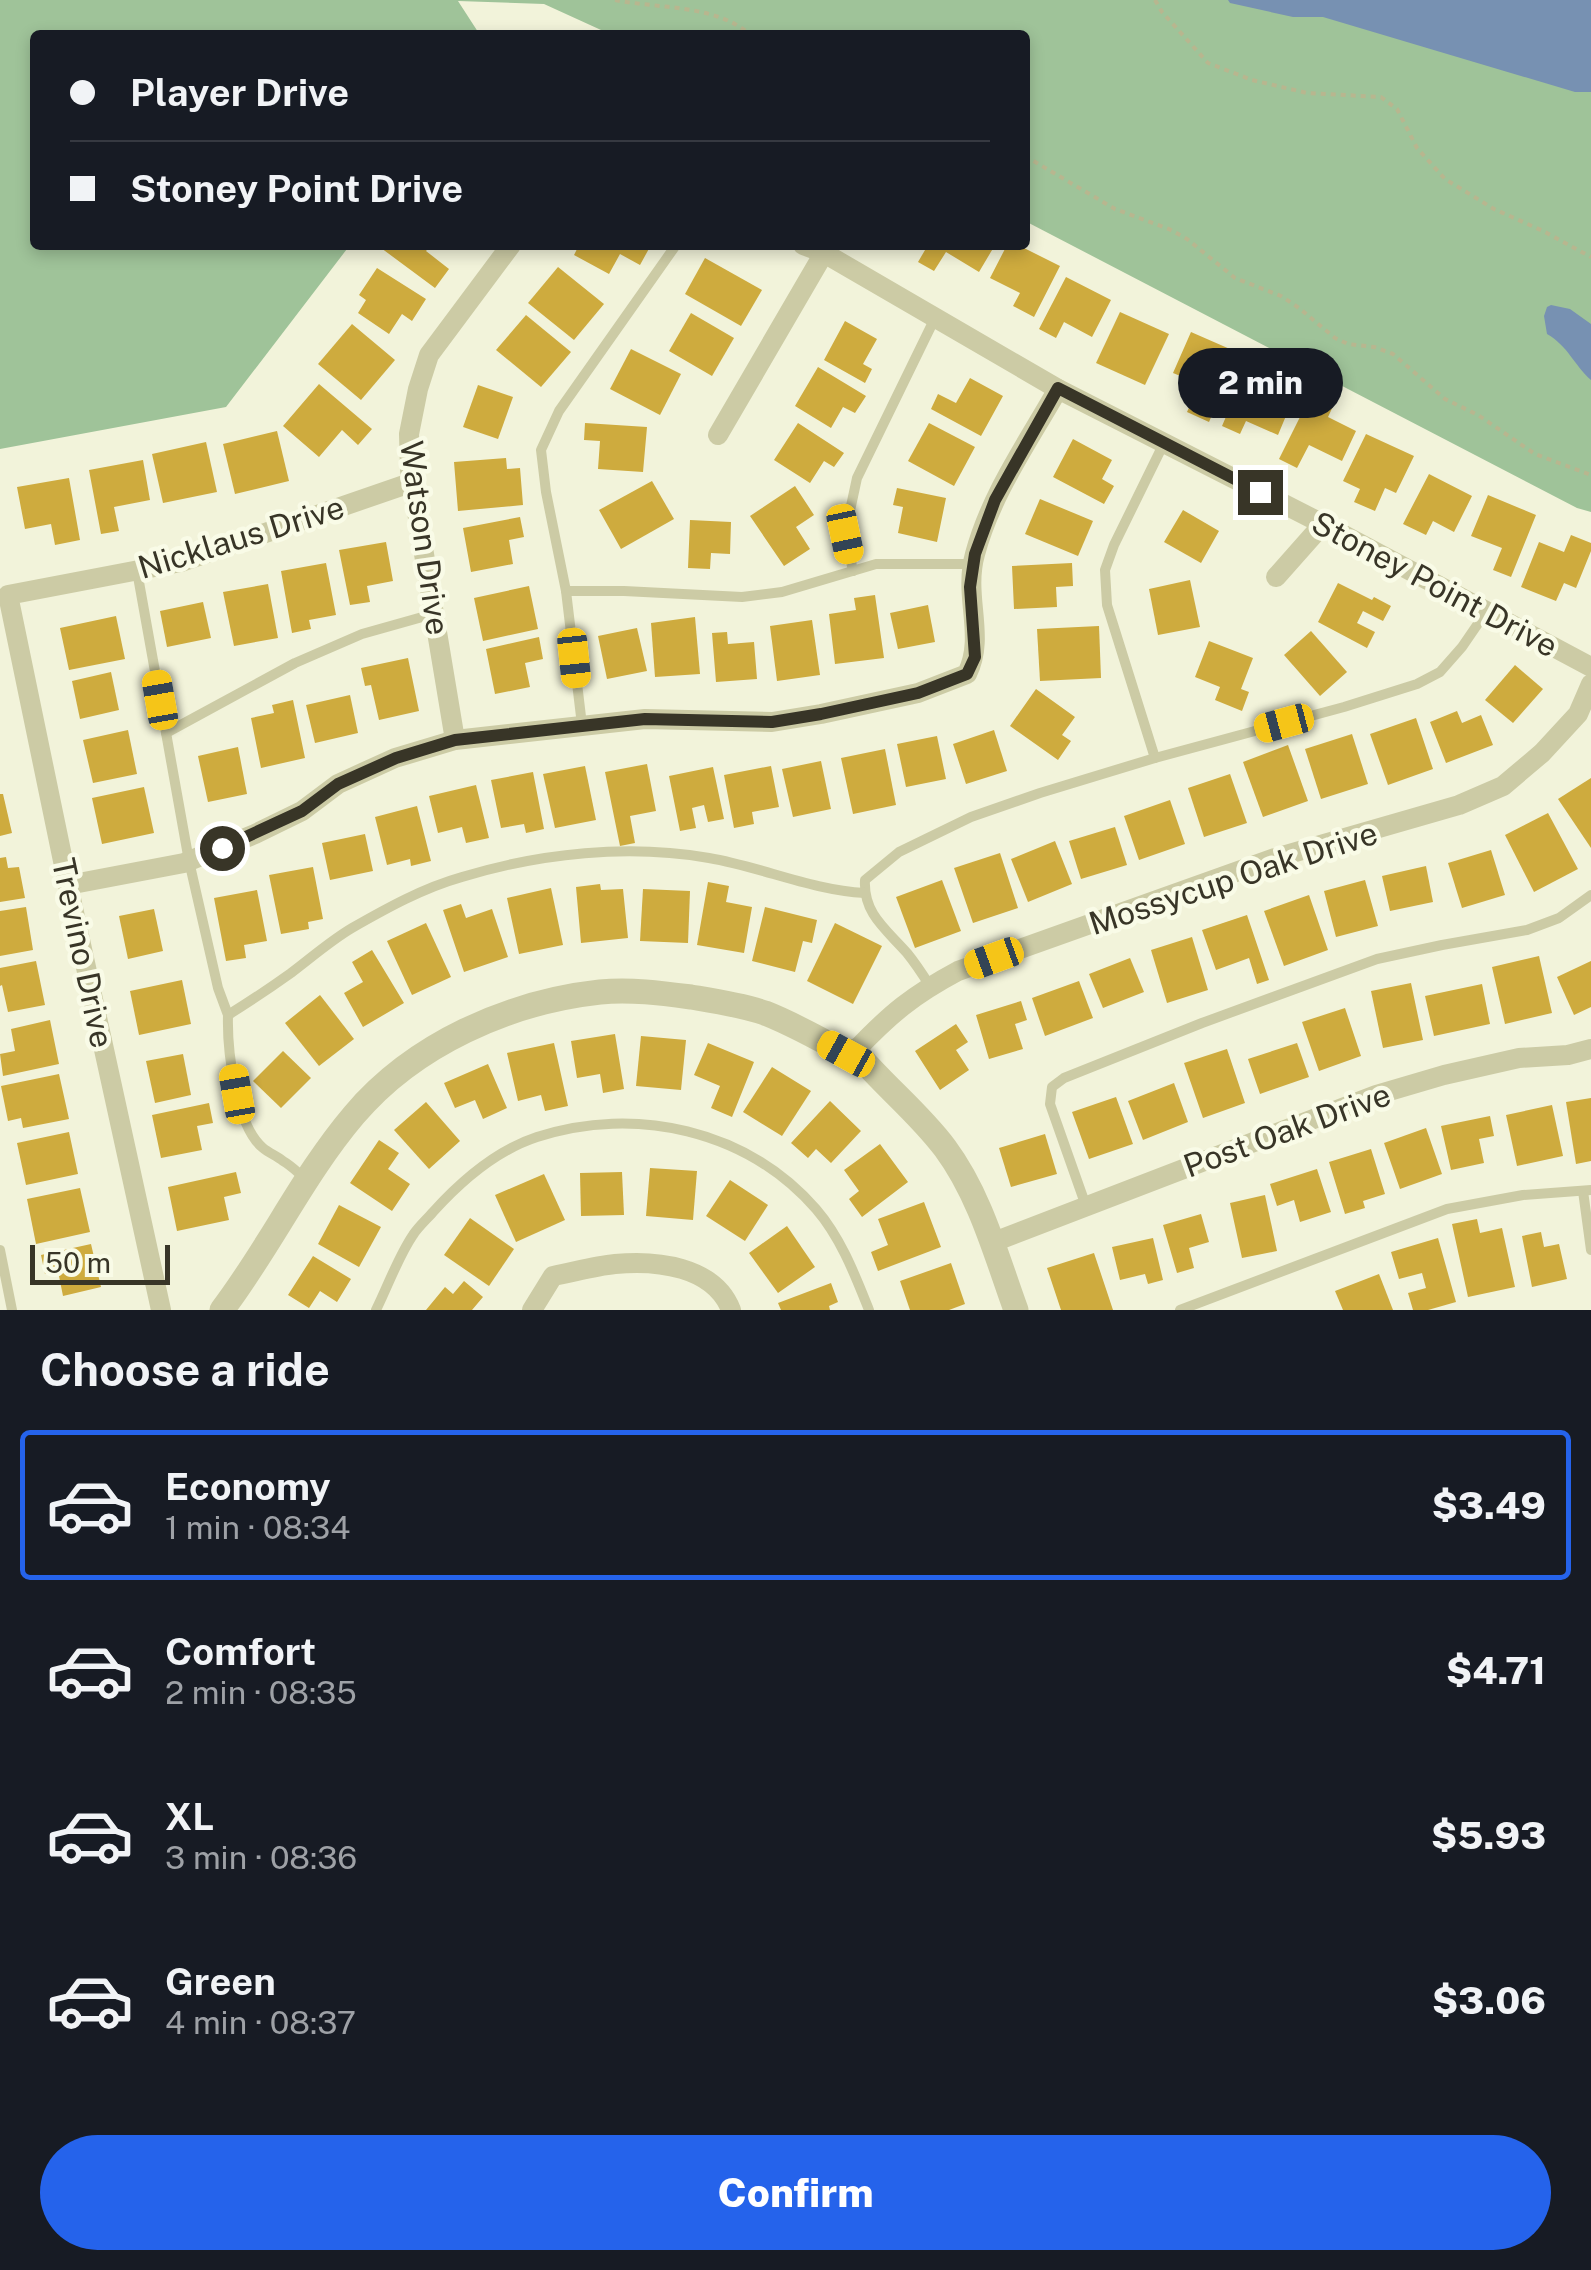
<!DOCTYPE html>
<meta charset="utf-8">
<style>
:root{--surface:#171b24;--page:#242831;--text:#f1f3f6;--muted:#9ea1a6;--line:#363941;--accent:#2563eb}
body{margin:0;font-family:"Public Sans",sans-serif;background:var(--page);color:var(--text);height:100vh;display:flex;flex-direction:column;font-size:38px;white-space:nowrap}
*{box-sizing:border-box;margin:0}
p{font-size:32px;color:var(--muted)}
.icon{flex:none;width:55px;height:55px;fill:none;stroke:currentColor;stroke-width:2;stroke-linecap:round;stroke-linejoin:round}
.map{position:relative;height:1310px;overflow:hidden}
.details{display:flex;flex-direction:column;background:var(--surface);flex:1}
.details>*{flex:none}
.hud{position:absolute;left:30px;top:30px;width:1000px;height:220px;border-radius:10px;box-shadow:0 5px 15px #0003;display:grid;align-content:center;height:220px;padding:0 40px;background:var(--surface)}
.scale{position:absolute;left:30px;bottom:25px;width:140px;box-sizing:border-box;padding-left:10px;border:5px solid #383527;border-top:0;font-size:28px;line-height:35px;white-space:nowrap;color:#383527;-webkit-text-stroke:8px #f9fbe7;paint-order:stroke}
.end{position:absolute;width:45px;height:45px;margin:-22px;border:12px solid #383527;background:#fff;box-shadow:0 0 0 5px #fff}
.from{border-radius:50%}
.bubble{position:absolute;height:70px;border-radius:35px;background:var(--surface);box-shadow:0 5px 15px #0003;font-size:32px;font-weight:800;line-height:70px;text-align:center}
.car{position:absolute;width:30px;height:60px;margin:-30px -15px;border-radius:12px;box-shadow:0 0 8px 2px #0007;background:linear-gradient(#f5c518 24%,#345 0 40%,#f5c518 0 76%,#345 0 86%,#f5c518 0)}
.hud b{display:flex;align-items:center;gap:35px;height:95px;font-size:38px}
.hud b+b{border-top:2px solid var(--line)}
.hud i{width:25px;height:25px;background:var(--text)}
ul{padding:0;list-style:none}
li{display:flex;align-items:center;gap:30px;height:150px;margin:0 20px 15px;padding:0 20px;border:5px solid transparent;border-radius:10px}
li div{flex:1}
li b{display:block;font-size:38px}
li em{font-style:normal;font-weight:800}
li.active{border-color:var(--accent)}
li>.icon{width:90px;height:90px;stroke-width:1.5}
h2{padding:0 40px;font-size:45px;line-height:120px}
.cta{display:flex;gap:20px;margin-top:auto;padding:20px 40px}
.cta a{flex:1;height:115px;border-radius:60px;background:var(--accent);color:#fff;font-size:40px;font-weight:800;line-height:115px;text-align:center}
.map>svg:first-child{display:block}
.green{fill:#9fc399}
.water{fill:#7791b2}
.building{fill:#ceab3e}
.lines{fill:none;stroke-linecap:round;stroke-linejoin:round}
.path{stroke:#b8b68f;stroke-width:4;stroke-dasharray:5 5;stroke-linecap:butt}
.service{stroke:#cccba5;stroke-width:10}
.minor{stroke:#cccba5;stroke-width:20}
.tertiary{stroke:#cccba5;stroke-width:25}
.route{stroke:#383527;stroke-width:12}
.labels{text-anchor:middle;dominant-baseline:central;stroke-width:9;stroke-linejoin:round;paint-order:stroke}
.street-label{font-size:32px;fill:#383527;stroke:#f9fbe7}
</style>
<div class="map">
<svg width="1591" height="1310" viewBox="0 0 1591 1310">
<rect width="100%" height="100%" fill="#f2f3da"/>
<path class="green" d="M0,0H1591V512L1577,508L1025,221V35H612L544,4L458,1L480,35H35V245H350L226,407L0,449Z"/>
<g class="water">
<path d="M1228,0H1591V92H1575L1323,17H1293L1230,3Z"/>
<path d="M1551,305L1570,309L1591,324V380C1574,365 1568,346 1547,334L1544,316L1547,307Z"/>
</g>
<g class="building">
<path d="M383,245H431L426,251L449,269L435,288L381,248Z"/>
<path d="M579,245H651L640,265L620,254L609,274L574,255Z"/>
<path d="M928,245H995L979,272L946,252L934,271L918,262Z"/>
<path d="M1007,245H1018L1060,266L1034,317L1013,306L1020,293L990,278Z"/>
<path d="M705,258L762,290L741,326L685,294Z"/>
<path d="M558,267L604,304L574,340L528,303Z"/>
<path d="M377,268L426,299L412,321L402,314L389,334L358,313L366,300L359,295Z"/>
<path d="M1066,277L1111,300L1092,337L1064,322L1056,338L1039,329Z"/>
<path d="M1120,312L1169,334L1145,385L1096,363Z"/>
<path d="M691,313L734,338L712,376L669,351Z"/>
<path d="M526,315L571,352L541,387L496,350Z"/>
<path d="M845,321L877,339L863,364L872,369L865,383L824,360Z"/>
<path d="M352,324L395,360L361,400L318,364Z"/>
<path d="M1191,332L1239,353L1209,422L1187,412L1200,384L1173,373Z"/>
<path d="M631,349L681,374L660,415L610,389Z"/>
<path d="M818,367L866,396L855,413L843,407L831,428L795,406Z"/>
<path d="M1243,377L1293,399L1278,435L1246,421L1240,434L1222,426Z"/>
<path d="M970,378L1003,396L981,436L931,409L938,394L956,403Z"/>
<path d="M319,384L372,429L358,445L342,430L319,457L283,426Z"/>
<path d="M478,385L513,397L498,439L463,427Z"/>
<path d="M1314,389L1336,400L1328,417L1356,431L1342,461L1309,445L1297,468L1279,459Z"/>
<path d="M585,423L647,427L643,472L598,469L600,441L584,440Z"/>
<path d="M798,423L844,453L834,467L824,461L810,483L774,460Z"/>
<path d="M929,423L975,447L954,486L908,461Z"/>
<path d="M277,431L289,481L235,494L223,444Z"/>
<path d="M1366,434L1414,456L1396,493L1385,488L1375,511L1354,502L1360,489L1343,481Z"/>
<path d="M1073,439L1112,460L1102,479L1114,486L1104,504L1053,477Z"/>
<path d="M206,442L217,492L163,503L152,454Z"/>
<path d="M506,458L507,469L520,468L523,505L458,511L454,462Z"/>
<path d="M143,460L150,500L114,507L119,531L101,534L89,470Z"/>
<path d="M1429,474L1472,496L1454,532L1433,521L1426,535L1403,524Z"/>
<path d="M69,478L80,540L55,545L51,524L25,529L17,487Z"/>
<path d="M652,481L674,519L621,549L599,510Z"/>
<path d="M795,486L814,515L796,527L810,549L784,566L750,516Z"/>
<path d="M897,488L946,498L937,542L898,533L903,507L893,505Z"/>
<path d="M1488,495L1536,515L1511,577L1493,570L1502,548L1471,536Z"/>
<path d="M1040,499L1093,521L1078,556L1025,534Z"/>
<path d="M1183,510L1219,531L1201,563L1164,542Z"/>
<path d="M520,517L524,537L509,540L513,564L471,572L463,528Z"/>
<path d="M690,520L731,522L730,554L711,553L710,569L688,568Z"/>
<path d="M1571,535L1591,543V551L1576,588L1564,583L1556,601L1521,587L1539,542L1564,552Z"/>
<path d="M386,542L393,581L367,586L370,602L350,605L339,550Z"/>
<path d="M326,563L336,615L309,620L311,629L292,633L281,571Z"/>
<path d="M1072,563L1073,586L1056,587L1057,607L1014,609L1012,566Z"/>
<path d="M1190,580L1200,627L1158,635L1149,589Z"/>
<path d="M1338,583L1372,600L1374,597L1391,606L1383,621L1363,611L1357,623L1375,632L1367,648L1318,622Z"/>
<path d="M268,584L278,638L234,646L223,592Z"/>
<path d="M529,586L538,629L483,641L474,598Z"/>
<path d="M875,595L884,658L835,664L829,614L856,610L854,598Z"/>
<path d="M203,602L211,638L167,647L160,611Z"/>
<path d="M928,605L935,642L898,649L890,613Z"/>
<path d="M116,616L125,659L69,670L60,628Z"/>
<path d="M695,617L700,674L655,677L651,623Z"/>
<path d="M812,620L820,675L777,681L770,626Z"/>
<path d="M1099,626L1101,678L1040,681L1037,629Z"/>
<path d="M637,628L647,671L607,679L598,636Z"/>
<path d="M1311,631L1347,672L1320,696L1284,655Z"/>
<path d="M727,632L728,644L754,642L757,679L716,682L712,633Z"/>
<path d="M539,637L543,659L525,663L530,687L495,694L486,649Z"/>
<path d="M1209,641L1253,658L1241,689L1249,692L1242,711L1215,700L1220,687L1195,677Z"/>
<path d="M408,658L419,711L379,720L371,685L365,686L361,668Z"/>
<path d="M1515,665L1543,689L1513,723L1485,700Z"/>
<path d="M111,672L119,710L80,719L72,681Z"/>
<path d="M1036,689L1075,717L1062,735L1071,741L1058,760L1010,726Z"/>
<path d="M350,695L358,733L315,743L306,705Z"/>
<path d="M293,700L305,758L261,768L251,718L274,713L272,705Z"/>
<path d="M1457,711L1462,723L1481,715L1493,745L1446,763L1430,722Z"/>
<path d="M1416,718L1433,769L1388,785L1370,734Z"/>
<path d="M128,730L137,774L93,783L83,740Z"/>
<path d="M994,730L1007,771L966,784L953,744Z"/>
<path d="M1352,734L1368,784L1321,799L1305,749Z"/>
<path d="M937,736L946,779L906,787L897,744Z"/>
<path d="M1288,745L1308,801L1263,817L1243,762Z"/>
<path d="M238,747L247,794L208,802L198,756Z"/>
<path d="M885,749L896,805L853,814L841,758Z"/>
<path d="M821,761L831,809L793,817L782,769Z"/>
<path d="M647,764L656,811L630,816L635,843L620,846L605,772Z"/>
<path d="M585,766L596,820L555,828L543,774Z"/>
<path d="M771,766L779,807L752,812L754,824L734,828L724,775Z"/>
<path d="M713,767L724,819L708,822L704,805L692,808L696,828L680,831L669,776Z"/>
<path d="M533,772L544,829L526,833L524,824L501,828L491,780Z"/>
<path d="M1230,774L1247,823L1204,837L1188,788Z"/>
<path d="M1591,778V848L1558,799Z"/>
<path d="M476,785L489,838L466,843L462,827L438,833L429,796Z"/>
<path d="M144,787L154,833L102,844L92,798Z"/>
<path d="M0,794H3L12,833L0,836Z"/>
<path d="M1170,800L1185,844L1139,860L1124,816Z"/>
<path d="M417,806L431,861L411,866L410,859L387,865L375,817Z"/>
<path d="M1548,813L1578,869L1534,892L1505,835Z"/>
<path d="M1115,827L1127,865L1081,879L1069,841Z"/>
<path d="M365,834L373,871L330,880L322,843Z"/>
<path d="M1055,841L1072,884L1028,902L1011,859Z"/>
<path d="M1491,850L1505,895L1462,908L1448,863Z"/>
<path d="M1000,853L1018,908L973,923L954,868Z"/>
<path d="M6,857L8,868L19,867L25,898L0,902V858Z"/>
<path d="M1426,866L1433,902L1390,911L1382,876Z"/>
<path d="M313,867L323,919L308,922L309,929L281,934L269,875Z"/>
<path d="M942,880L961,931L915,948L896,897Z"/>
<path d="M1365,880L1378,926L1336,937L1324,891Z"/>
<path d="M708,882L729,886L726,902L752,907L744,953L697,945Z"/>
<path d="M600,884L601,890L623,889L628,938L581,943L576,887Z"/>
<path d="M551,888L563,945L519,954L507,898Z"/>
<path d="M643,889L690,891L688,943L640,941Z"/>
<path d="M257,890L267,941L244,945L246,958L226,961L214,898Z"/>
<path d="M1309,895L1328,950L1284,966L1264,911Z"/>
<path d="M461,904L466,918L492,909L508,957L464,972L443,910Z"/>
<path d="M26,907L33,950L0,956V911Z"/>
<path d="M765,907L817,920L812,943L803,941L795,972L752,961Z"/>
<path d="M154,909L163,951L128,959L119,916Z"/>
<path d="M1247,915L1269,980L1257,984L1249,958L1216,970L1202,930Z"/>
<path d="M426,923L451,977L412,995L387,941Z"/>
<path d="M835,923L882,946L853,1004L807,981Z"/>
<path d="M1192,937L1208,990L1167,1003L1151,950Z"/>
<path d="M372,950L404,1003L363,1027L344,993L363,982L352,962Z"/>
<path d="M1539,956L1552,1013L1505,1024L1492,967Z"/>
<path d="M1130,958L1144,992L1103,1008L1089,974Z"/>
<path d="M36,961L45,1005L8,1012L2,985L0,986V968Z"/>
<path d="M1591,961V1007L1574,1015L1557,977Z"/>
<path d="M182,980L191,1024L139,1035L130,991Z"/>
<path d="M1079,981L1093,1018L1045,1036L1032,998Z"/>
<path d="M1411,983L1423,1040L1383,1048L1371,991Z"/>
<path d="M1482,984L1490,1024L1434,1036L1425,996Z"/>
<path d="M320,995L354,1039L319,1066L285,1023Z"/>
<path d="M1021,1001L1027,1020L1015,1024L1023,1049L989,1059L976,1015Z"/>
<path d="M1345,1008L1361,1056L1319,1071L1302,1022Z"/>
<path d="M50,1020L59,1064L3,1076L0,1054L15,1051L11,1029Z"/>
<path d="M956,1024L968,1042L956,1050L969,1070L940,1090L915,1051Z"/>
<path d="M615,1034L624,1089L603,1093L600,1074L577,1078L571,1041Z"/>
<path d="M641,1036L686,1040L681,1090L636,1086Z"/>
<path d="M554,1043L568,1106L545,1111L541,1095L518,1101L507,1053Z"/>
<path d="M708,1043L754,1062L732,1117L711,1108L720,1086L694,1075Z"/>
<path d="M1297,1043L1309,1077L1260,1094L1248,1059Z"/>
<path d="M1227,1049L1245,1103L1203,1118L1184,1063Z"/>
<path d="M283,1051L311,1078L281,1108L253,1081Z"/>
<path d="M183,1054L191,1095L155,1103L146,1061Z"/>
<path d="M488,1064L507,1108L483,1119L475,1100L455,1108L444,1083Z"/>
<path d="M772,1067L811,1091L782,1136L743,1112Z"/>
<path d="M59,1074L69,1119L23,1128L21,1118L8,1121L1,1086Z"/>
<path d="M1174,1083L1188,1122L1143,1140L1128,1101Z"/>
<path d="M1116,1097L1133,1144L1089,1159L1072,1112Z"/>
<path d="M1591,1098V1161L1576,1164L1566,1102Z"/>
<path d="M830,1101L861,1131L831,1163L816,1149L808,1158L791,1143Z"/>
<path d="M426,1102L460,1141L429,1169L394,1130Z"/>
<path d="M209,1103L213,1123L197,1126L202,1150L161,1158L152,1115Z"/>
<path d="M1552,1105L1563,1156L1517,1166L1506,1115Z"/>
<path d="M1490,1116L1494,1136L1479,1139L1484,1163L1451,1170L1441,1126Z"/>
<path d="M1426,1128L1442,1174L1400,1189L1384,1143Z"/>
<path d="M69,1132L78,1174L26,1185L17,1143Z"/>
<path d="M1045,1134L1057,1174L1011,1187L999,1148Z"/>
<path d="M379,1140L399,1153L388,1169L410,1184L392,1211L350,1183Z"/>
<path d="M880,1144L908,1182L862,1217L849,1199L859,1191L844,1170Z"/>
<path d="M1371,1149L1385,1194L1363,1201L1365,1208L1345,1214L1329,1162Z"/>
<path d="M650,1168L697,1171L693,1220L646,1216Z"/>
<path d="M1317,1169L1331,1212L1300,1222L1294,1200L1277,1206L1270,1184Z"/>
<path d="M236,1172L241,1193L224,1197L229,1220L177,1231L168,1187Z"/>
<path d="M622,1172L624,1215L581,1216L580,1173Z"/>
<path d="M544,1174L565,1220L516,1242L495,1195Z"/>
<path d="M730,1180L768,1205L745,1241L706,1216Z"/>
<path d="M80,1188L90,1232L36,1244L27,1199Z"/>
<path d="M1265,1195L1277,1251L1242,1258L1230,1203Z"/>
<path d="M924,1202L941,1247L878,1271L871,1252L888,1245L878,1219Z"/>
<path d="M339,1205L381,1227L359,1267L318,1244Z"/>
<path d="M1201,1214L1209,1242L1189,1248L1194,1268L1177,1273L1163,1225Z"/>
<path d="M470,1218L514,1249L489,1286L444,1255Z"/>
<path d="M1477,1219L1480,1233L1502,1228L1515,1287L1468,1297L1452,1224Z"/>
<path d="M787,1226L815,1267L778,1293L749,1253Z"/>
<path d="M1541,1232L1544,1247L1559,1244L1567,1279L1532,1287L1522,1236Z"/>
<path d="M1153,1238L1163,1280L1148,1284L1145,1274L1120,1280L1112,1247Z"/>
<path d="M1438,1238L1456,1302L1428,1310H1413L1408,1293L1426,1288L1422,1273L1399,1279L1391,1252Z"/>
<path d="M91,1244L101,1287L63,1296L58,1271L45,1274L41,1255Z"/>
<path d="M1094,1253L1113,1310H1061L1047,1268Z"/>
<path d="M313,1256L351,1279L337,1302L320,1291L309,1308L288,1295Z"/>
<path d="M951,1263L965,1304L949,1310H910L900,1281Z"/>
<path d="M1379,1274L1393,1310H1343L1335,1291Z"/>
<path d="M464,1281L483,1297L472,1310H426L445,1287L453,1294Z"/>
<path d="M831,1283L838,1302L829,1306L830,1310H781L778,1303Z"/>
</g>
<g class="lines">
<g class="path">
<path d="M615,0C660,9 715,4 751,35"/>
<path d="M1155,0L1162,12L1208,63L1252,80L1307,93L1381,97L1397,109L1417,148L1445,179L1494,209L1543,231L1591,257"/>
<path d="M1025,156L1115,209L1169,229L1187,239L1235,278L1281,296L1299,308L1335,338L1348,344L1374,347L1393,354L1445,399L1478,415L1535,454L1591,475"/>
</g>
<g class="service">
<path d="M137,571L189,861L218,988L228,1015"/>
<path d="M853,571L845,534L857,478L935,318"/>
<path d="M566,591H624L742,597L782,592L876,564H973"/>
<path d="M582,725L566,591L546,492L541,450L559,411L676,245"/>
<path d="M166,733L295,663L362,634L433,614"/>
<path d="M1155,758L1107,605L1105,570L1114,545L1164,443"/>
<path d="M930,986C923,975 916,964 907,953C887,930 863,914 865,880L899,852L971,817L1040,793L1155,758L1344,707L1417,684L1440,672L1462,647L1486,612"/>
<path d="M307,1180C299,1174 292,1166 283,1161C277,1156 269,1153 263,1148C236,1126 227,1050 228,1015C249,1002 270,988 291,973C311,958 330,941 352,928C387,908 423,888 462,877C541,853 628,844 709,858C762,867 811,890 865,893"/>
<path d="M1583,1191L1591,1250"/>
<path d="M1086,1206L1050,1104L1052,1087L1064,1078L1202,1023L1377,959L1442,945L1527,930L1559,918L1591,895"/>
<path d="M0,1250L12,1310"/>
<path d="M376,1310C388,1286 398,1257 413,1235C418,1227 427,1219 433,1212C461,1181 497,1150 537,1137C635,1105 747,1130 816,1209C841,1238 855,1275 869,1310"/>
<path d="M1180,1310L1447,1209L1523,1195L1591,1190"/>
</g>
<g class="minor">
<path d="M803,245L824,253L1058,389L1323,524L1591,667"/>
<path d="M718,435L824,253"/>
<path d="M1276,577L1323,524"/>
<path d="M455,740L410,470L409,434L418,389L429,355L511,245"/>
<path d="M68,885L184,863L255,834L302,811L338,784L395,758L455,740L645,719L772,722L821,714L918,693L967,674C986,636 963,597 975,554C991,494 1028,442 1058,389"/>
<path d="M855,1051C890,1014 913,995 958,971L1275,858L1459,805L1503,786L1542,753L1578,714L1591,684"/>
<path d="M991,1243L1376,1095L1444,1075L1519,1058L1568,1055L1591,1049"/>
<path d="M161,1310L68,885L8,595L181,562L413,482"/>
<path d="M532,1310L553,1276C574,1272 595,1266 615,1264C656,1260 714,1266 731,1310"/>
</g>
<path class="tertiary" d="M222,1310C270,1247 303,1175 354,1115C414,1044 509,1002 600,992C630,989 661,993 691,997C715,1001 742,1005 765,1013C793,1024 820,1039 847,1054L855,1051C883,1085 918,1112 945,1148C980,1195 996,1255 1016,1310"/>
</g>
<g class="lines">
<path class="route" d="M222,848L302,811L338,784L396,758L455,740L645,719L772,722L821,714L918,693L967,674L975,657L970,587L975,554L995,500L1058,388L1260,492"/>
</g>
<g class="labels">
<g class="street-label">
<text transform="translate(241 537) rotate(-17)">Nicklaus Drive</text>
<text transform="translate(425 538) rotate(82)">Watson Drive</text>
<text transform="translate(1435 584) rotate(28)">Stoney Point Drive</text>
<text transform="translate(1233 878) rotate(-18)">Mossycup Oak Drive</text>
<text transform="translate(83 953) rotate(78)">Trevino Drive</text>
<text transform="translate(1287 1130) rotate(-20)">Post Oak Drive</text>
</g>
</g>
</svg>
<div class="scale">50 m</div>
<i class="end from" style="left:222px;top:848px"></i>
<i class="end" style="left:1260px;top:492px"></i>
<div class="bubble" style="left:1178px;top:348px;width:165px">2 min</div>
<i class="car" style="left:845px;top:534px;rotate:168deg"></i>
<i class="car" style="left:574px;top:658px;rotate:174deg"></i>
<i class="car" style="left:160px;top:700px;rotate:350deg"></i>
<i class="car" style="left:1284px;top:723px;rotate:255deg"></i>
<i class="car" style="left:994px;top:958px;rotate:250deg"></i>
<i class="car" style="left:846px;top:1054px;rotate:299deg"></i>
<i class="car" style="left:237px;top:1094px;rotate:350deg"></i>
<div class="hud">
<b><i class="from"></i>Player Drive</b>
<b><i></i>Stoney Point Drive</b>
</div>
</div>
<section class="details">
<h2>Choose a ride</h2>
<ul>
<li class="active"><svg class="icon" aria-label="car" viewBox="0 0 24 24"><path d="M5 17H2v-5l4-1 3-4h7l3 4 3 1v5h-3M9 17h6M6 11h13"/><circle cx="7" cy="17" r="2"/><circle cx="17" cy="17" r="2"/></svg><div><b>Economy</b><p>1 min · 08:34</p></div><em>$3.49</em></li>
<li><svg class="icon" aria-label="car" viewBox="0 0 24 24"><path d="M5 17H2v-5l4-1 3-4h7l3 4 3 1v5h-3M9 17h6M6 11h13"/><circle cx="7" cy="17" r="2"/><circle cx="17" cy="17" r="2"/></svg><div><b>Comfort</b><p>2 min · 08:35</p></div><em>$4.71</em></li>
<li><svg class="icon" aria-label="car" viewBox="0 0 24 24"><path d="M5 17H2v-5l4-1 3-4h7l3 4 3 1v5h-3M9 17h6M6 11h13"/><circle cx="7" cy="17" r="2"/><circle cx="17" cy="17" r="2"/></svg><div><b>XL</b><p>3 min · 08:36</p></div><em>$5.93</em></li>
<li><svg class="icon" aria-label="car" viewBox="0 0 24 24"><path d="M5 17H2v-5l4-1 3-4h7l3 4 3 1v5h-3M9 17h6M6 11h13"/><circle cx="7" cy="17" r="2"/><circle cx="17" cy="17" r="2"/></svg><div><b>Green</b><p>4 min · 08:37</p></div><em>$3.06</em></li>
</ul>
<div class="cta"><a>Confirm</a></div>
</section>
